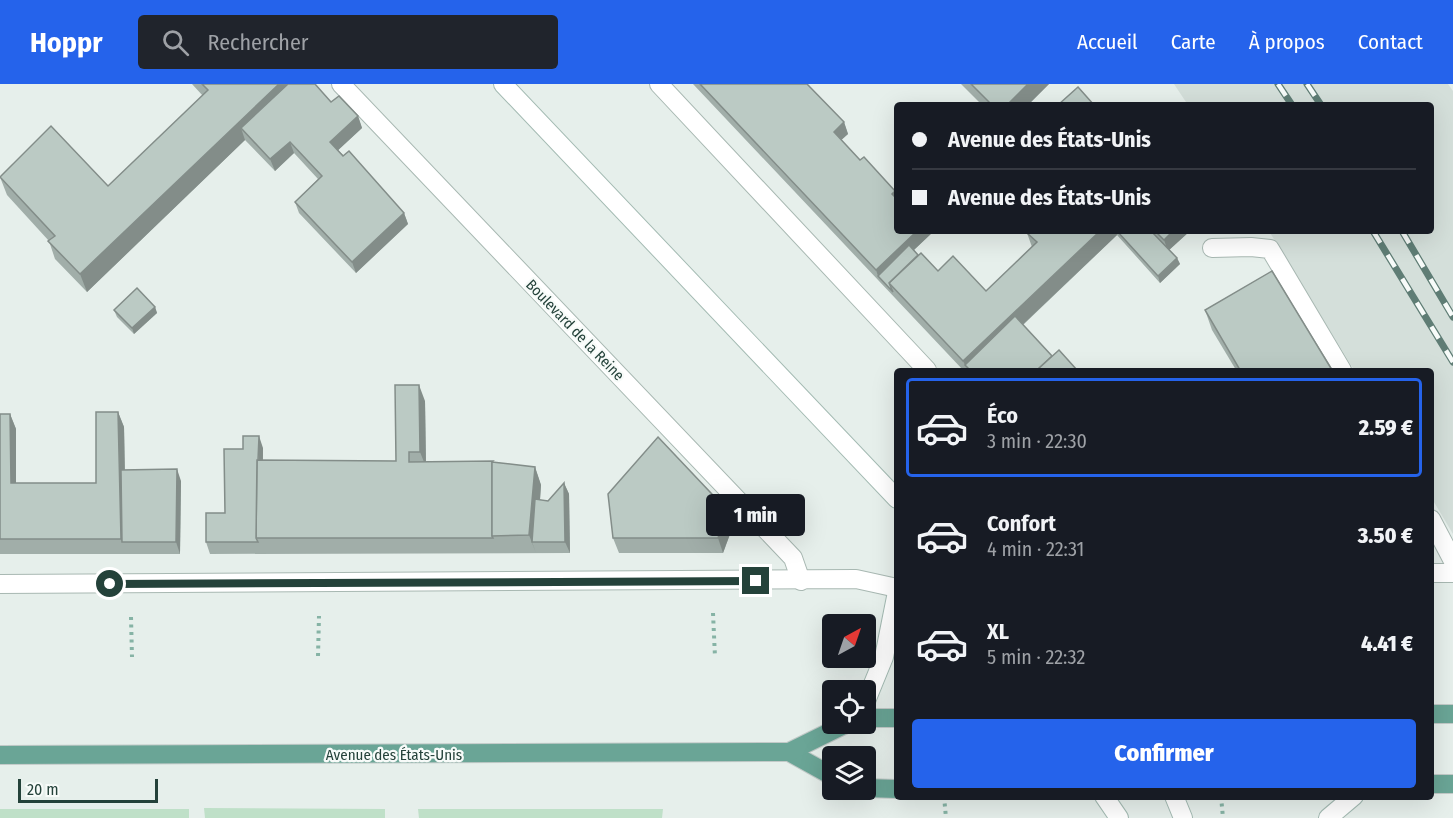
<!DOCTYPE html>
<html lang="fr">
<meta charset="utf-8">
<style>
:root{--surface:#171b24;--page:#20242c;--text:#f1f3f6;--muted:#9ea1a6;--line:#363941;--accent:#2563eb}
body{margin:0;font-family:"Fira Sans Condensed",sans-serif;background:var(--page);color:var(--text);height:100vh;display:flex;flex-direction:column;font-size:22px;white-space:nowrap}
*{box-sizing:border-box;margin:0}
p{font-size:20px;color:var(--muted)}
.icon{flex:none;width:33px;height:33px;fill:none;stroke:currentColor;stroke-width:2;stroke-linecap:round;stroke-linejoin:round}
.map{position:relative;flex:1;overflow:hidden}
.sheet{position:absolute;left:894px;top:284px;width:540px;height:432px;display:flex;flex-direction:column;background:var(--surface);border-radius:6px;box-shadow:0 6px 24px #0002}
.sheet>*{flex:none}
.banner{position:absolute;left:894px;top:18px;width:540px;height:132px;border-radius:6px;box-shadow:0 6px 24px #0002;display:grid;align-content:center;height:132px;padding:0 18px;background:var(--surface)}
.needle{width:39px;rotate:40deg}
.tools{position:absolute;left:822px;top:530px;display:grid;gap:12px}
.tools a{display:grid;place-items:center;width:54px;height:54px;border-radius:6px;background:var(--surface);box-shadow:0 6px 24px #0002;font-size:30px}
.scale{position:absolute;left:18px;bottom:15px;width:140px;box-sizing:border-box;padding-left:6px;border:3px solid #24423a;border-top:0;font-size:16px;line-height:21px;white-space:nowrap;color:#24423a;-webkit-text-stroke:4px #f7fbf9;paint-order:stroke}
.end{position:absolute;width:27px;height:27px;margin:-14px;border:8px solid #24423a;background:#fff;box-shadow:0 0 0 3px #fff}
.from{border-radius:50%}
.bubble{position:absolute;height:42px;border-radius:6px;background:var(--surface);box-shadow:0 6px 24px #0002;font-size:20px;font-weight:800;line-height:42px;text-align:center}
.banner b{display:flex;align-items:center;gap:21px;height:57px;font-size:22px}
.banner b+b{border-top:2px solid var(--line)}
.banner i{width:15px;height:15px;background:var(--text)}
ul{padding:10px 0 0;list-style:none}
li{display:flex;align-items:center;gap:18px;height:99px;margin:0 12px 9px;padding:0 6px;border:3px solid transparent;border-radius:6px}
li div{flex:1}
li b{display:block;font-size:22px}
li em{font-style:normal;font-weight:800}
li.selected{border-color:var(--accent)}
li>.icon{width:54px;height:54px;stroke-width:1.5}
.action{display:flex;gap:12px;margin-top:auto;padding:12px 18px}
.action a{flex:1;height:69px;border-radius:6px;background:var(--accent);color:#fff;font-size:24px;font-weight:800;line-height:69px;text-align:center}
header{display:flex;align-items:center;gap:36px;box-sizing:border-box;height:84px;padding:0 30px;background:var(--accent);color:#fff}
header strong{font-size:28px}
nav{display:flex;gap:33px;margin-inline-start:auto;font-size:21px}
.search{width:420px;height:54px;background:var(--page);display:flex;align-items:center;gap:15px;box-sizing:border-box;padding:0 21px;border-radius:6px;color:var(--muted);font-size:22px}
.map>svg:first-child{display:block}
.built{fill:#d4dfda}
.green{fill:#bfe0c8}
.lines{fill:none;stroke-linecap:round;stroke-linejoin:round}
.lane-casing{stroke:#a8b8b2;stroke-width:20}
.street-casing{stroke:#a8b8b2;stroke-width:20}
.secondary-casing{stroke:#a4bbb3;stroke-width:20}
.primary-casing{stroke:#c2cac8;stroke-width:20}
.path{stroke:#86b3a5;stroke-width:4;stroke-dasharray:3 4.5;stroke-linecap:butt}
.lane{stroke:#fff;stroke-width:18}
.street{stroke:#fff;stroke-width:18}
.secondary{stroke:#fff;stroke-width:18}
.primary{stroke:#6aa596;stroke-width:18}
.rail-casing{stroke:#5f7d75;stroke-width:7}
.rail{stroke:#f7fbf9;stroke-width:4.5;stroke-dasharray:14;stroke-linecap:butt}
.wall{fill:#a1aea9}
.shaded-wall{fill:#838d89}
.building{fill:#bbcac4;stroke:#838d89;stroke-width:1.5}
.route{stroke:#24423a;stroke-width:8}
.labels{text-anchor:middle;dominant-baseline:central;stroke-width:4.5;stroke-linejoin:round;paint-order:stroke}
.street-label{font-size:15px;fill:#24423a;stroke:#f7fbf9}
</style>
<header>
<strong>Hoppr</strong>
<div class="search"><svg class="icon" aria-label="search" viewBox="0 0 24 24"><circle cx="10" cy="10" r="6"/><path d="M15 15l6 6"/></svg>Rechercher</div>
<nav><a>Accueil</a><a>Carte</a><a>À propos</a><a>Contact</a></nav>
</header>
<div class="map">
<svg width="1453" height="734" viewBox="0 0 1453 734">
<rect width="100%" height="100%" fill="#e6efeb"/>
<path class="built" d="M1174,0H1448L1453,7V450L1431,413V286H1354L1269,147H1431V21H1188Z"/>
<g class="green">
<path d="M204,724L385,725V734H205Z"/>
<rect x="0" y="725" width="189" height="9"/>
<path d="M418,725H663L662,734H419Z"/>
</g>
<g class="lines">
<g class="lane-casing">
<g id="lane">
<path d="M1212,164L1251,163L1270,165L1342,286"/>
<path d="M1431,435L1453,477"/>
</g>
</g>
<g class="street-casing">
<g id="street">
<path d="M341,0L793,474L801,497"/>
<path d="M659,0L927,286"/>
<path d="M1431,489H1453"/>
<path d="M0,500L856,495L897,504"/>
</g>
</g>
<g class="secondary-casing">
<g id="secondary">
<path d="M503,0L897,415"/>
<path d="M866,617L884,573L897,508"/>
<path d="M1104,712L1119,734"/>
<path d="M1174,712L1183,734"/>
<path d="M1328,734L1354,712"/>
</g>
</g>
<g class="primary-casing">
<g id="primary">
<path d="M1431,630H1453"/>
<path d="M866,634H897"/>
<path d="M789,668L832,692"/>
<path d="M0,671L789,668L848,639"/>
<path d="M1431,700H1453"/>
<path d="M866,704L897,705"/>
</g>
</g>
<g class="path">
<path d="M713,529L715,573"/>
<path d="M131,533L132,573"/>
<path d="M318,572L319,532"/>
<path d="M944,712L946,734"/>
<path d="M1221,712L1223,734"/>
</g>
<use href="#lane" class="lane"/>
<use href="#street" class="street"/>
<use href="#secondary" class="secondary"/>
<use href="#primary" class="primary"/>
<g class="rail-casing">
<g id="rail">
<path d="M1278,0L1292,21"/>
<path d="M1307,0L1321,21"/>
<path d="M1373,147L1453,278"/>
<path d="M1402,147L1453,233"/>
</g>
</g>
<use href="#rail" class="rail"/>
</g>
<g class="wall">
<path d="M192,0H315L331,18L358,32L362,44L338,66L404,129L408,140L356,189L299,129L295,118L318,95L294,69L275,87L245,56L87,208L55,175L49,157L7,111L0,93L108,102L203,12Z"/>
<path d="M693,0H807L844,38L848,50L841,56L860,76L895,107L897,111V147H934L914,166L918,171L938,187L986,207L1032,163L1027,149L1029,147H1190L1169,166L1177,174L1180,180L1160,199L1117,151L1023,241L1052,272L1077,286H963Z"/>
<path d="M961,0H1049L1028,21H982Z"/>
<path d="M1272,187L1333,286H1236L1212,246L1205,226Z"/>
<path d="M155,223L157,229L134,250L117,233L114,226Z"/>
<path d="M425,317L426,378H493L535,383L541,401L540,416L548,417L564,399L569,410L570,469L210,470L206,458L225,429L243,365L263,364V376L396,377Z"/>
<path d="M118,328L124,343L125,386L181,397L180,470H0V330H10L16,345V399H96Z"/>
<path d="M727,426L733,442L723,469H619L613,454Z"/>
</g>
<g class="shaded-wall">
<path d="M279,0H304L241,44L245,56L87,208L80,190Z"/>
<path d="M1028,0H1049L1028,21H1007Z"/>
<path d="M358,32L362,44L334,70L330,58Z"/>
<path d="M844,38L848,50L838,59L834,48Z"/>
<path d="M290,58L294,69L275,87L270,75Z"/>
<path d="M895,107L897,111V121L892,110Z"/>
<path d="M404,129L408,140L356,189L352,178Z"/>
<path d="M917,147H934L882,196L878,192L880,198L876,186Z"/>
<path d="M1100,147H1116L1117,151L975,286L965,281L963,277Z"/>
<path d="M1173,147H1190L1168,167L1164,156Z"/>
<path d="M1177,174L1180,180L1160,199L1158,192Z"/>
<path d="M155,223L157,229L134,250L132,244Z"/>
<path d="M419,301L425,317L426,383L420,368Z"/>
<path d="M118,328L124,343L126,458H122L121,455Z"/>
<path d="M10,330L16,345V414L11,399Z"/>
<path d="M259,352L263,364L262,454H258Z"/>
<path d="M535,383L541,401L537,458H532L536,469L529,451Z"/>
<path d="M177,385L181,397L180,470L176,458Z"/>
<path d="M564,399L569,410L570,469L565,458Z"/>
<path d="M727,426L733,442L723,469L718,454Z"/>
</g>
<g class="building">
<path d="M202,0H279L80,190L48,157L55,152L0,93L51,42L108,102L208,6Z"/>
<path d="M288,0H315L331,18L339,12L358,32L330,58L343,72L349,67L404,129L352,178L295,118L322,92L290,58L270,75L241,44Z"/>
<path d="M700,0H807L844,38L834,48L860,76L864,73L895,107L892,110L897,115V147H917L876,186Z"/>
<path d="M971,0H1028L1007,21H992Z"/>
<path d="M1078,3L1094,21H1058Z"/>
<path d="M1029,147H1100L963,277L889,199L921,169L938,187L953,172L986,207L1037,158L1027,149Z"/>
<path d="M1117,147H1151L1177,174L1158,192Z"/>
<path d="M1155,147H1173L1164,156Z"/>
<path d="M909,161L918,171L889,199L893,208L878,192Z"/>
<path d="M1272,187L1332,286H1240L1205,226Z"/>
<path d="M137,204L155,223L132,244L114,226Z"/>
<path d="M1015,232L1052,272L1037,286H970L965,281Z"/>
<path d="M1059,266L1077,286H1037Z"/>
<path d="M395,301H419L420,368H409V378L493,377L492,378V452L493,454H256L257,376L396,377Z"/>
<path d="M96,328H118L121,455H0V330H10L11,399H96Z"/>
<path d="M243,352H259L258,376H257L256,454L258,458H206V429H225L224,365H243Z"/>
<path d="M658,353L727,426L718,454H613L608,410Z"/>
<path d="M492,378L535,383L529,451L492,452Z"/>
<path d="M177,385L176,458H122L121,386Z"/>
<path d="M564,399L565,458H532L535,415L548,417Z"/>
</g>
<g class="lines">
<path class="route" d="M110,500L756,497"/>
</g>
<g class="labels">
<g class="street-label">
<text transform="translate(575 246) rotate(46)">Boulevard de la Reine</text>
<text x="394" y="671">Avenue des États-Unis</text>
</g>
</g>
</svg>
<div class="tools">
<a><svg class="needle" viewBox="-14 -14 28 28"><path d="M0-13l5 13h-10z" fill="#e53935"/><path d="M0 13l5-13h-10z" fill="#9ea1a6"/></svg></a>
<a><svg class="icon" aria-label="locate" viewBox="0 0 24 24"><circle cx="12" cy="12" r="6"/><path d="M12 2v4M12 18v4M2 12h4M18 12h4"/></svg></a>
<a><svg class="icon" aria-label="layers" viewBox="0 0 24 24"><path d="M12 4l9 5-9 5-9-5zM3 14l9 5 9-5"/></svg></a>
</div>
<div class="scale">20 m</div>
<i class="end from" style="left:110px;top:500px"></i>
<i class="end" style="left:756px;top:497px"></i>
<div class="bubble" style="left:706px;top:410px;width:99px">1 min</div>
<div class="banner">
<b><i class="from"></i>Avenue des États-Unis</b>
<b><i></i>Avenue des États-Unis</b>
</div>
<section class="sheet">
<ul>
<li class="selected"><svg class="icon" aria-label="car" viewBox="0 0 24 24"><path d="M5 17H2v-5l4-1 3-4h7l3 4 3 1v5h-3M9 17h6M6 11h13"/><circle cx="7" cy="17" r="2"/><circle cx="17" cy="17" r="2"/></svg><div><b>Éco</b><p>3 min · 22:30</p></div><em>2.59 €</em></li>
<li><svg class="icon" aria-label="car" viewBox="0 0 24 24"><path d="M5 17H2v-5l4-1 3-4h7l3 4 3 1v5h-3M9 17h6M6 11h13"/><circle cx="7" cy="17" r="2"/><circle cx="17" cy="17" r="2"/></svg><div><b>Confort</b><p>4 min · 22:31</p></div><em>3.50 €</em></li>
<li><svg class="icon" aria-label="car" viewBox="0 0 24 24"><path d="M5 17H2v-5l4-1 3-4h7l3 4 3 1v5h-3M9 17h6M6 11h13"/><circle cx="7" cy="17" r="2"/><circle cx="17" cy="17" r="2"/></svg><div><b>XL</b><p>5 min · 22:32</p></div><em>4.41 €</em></li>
</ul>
<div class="action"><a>Confirmer</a></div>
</section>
</div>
